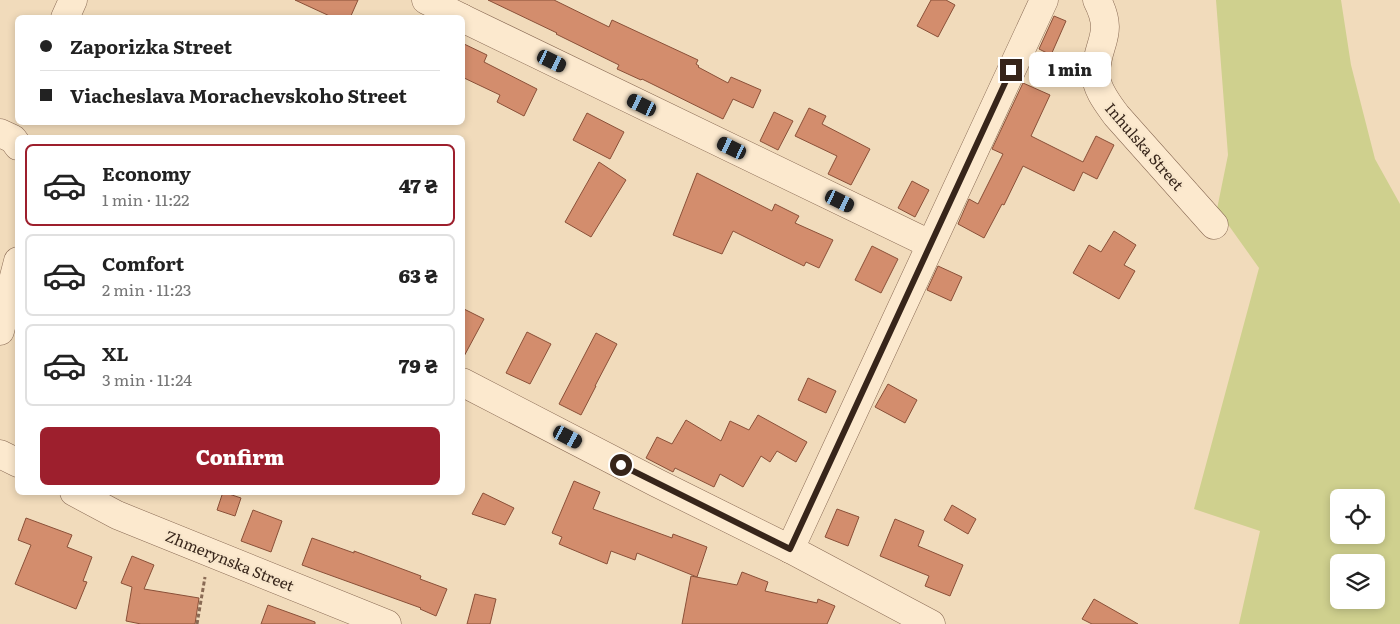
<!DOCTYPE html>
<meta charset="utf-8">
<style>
:root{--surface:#fff;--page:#f6f6f6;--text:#222;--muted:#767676;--line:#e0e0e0;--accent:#9d1f2d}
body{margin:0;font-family:Literata,serif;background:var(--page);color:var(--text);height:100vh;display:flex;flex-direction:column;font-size:19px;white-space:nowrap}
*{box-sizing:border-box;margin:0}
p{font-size:16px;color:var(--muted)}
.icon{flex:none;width:28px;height:28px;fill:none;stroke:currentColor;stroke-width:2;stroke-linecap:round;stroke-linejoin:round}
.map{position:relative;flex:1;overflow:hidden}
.sheet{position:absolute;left:15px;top:135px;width:450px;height:360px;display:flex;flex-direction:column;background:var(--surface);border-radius:8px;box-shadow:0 2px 8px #0003}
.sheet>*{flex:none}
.guide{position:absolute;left:15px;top:15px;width:450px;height:110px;border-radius:8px;box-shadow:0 2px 8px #0003;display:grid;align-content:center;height:110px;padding:0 25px;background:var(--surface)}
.buttons{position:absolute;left:1330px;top:489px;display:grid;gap:10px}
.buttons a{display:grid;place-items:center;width:55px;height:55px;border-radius:8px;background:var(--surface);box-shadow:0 2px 8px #0003;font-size:25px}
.end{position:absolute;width:22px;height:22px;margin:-11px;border:6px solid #37251a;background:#fff;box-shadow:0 0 0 2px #fff}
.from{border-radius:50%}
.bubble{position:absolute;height:35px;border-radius:8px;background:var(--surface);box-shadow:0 2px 8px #0003;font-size:16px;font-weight:800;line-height:35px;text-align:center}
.car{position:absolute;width:15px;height:30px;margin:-15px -8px;border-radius:6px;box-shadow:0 0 4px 1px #0007;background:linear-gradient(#222 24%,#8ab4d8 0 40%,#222 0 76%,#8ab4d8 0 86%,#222 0)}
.guide b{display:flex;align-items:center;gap:18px;height:48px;font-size:19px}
.guide b+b{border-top:1px solid var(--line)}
.guide i{width:12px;height:12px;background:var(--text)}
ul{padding:9px 0 0;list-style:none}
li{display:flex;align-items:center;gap:15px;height:82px;margin:0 10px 8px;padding:0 15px;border:2px solid var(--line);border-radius:8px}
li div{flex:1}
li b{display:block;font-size:19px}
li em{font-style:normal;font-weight:800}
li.current{border-color:var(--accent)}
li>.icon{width:45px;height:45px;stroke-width:1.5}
.action{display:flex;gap:10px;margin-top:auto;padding:10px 25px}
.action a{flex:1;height:58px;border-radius:8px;background:var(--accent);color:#fff;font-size:20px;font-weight:800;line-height:58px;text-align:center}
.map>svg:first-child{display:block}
.green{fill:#cfd08e;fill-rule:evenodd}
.building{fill:#d38d6d;stroke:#8a5038}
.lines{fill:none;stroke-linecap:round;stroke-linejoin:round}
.minor-casing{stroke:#896a54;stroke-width:29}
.path{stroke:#896a54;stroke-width:3;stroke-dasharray:4 2.5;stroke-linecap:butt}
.minor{stroke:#fce9ce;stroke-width:28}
.route{stroke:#37251a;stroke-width:6}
.labels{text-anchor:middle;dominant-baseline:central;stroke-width:4.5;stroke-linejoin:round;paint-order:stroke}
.street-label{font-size:15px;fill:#37251a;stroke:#f8e6cb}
</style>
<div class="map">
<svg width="1400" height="624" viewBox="0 0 1400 624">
<rect width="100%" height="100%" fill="#f1dbbb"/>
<path class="green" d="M1216,0H1341L1351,65L1375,159L1400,204V624H1239L1260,531L1194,509L1259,268L1217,209L1228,155ZM1339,498H1376V535H1339ZM1339,562H1376V600H1339Z"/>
<g class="building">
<path d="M295,0H358L350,18H334Z"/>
<path d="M488,0H554L609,27L612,20L698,60L696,64L699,66L698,67L728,83L731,77L761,90L753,108L733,99L723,119L642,79L641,80L617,69L619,65L556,34L557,33Z"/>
<path d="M931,0H946L955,5L938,37L917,26Z"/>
<path d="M1054,16L1066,21L1051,55L1039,49Z"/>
<path d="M462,43L487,55L484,62L537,89L524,116L497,102L500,95L462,77Z"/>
<path d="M1023,83L1050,95L1031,136L1083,162L1096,136L1114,145L1097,179L1083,172L1074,191L1023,166L1004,205L1002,204L984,238L958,224L969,199L978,204L1003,154L992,149Z"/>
<path d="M809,108L826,116L822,124L870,149L851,185L828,174L837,156L795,136Z"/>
<path d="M774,112L793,121L778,150L760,141Z"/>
<path d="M587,113L624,132L610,159L573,140Z"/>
<path d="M599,162L626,180L591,237L565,222Z"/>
<path d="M697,173L772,211L775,204L799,216L795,223L833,240L819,268L806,262L804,266L733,231L722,254L673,235Z"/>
<path d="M912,181L929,190L915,217L898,208Z"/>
<path d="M1114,231L1136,245L1124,265L1135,271L1119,299L1073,273L1089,245L1101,252Z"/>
<path d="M872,246L898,259L881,293L855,280Z"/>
<path d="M938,266L962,277L951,301L927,290Z"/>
<path d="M462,308L484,319L462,360Z"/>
<path d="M527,332L551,344L530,384L506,373Z"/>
<path d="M596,333L617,344L595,386H596L581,415L559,404Z"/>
<path d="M808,378L836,391L826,413L798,400Z"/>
<path d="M888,384L917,400L905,423L875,407Z"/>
<path d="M758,415L807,442L796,462L777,451L770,462L761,456L743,487L720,474L714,487L675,468L673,472L646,458L657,437L672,444L686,420L721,441L730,421L749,430Z"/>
<path d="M574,481L600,492L593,509L672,538L673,534L707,547L697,577L637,553L635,560L611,551L607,564L559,544L562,537L552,533Z"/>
<path d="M223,492L241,498L235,516L217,510Z"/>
<path d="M483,493L514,508L505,525L472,514Z"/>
<path d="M952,505L976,519L968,534L944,520Z"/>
<path d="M837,509L859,517L848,546L825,537Z"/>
<path d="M253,510L282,521L271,552L241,541Z"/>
<path d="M26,518L72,535L67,547L92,557L83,581L87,582L76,609L15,584L31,545L18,540Z"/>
<path d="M895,519L924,531L918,546L963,565L950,596L925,586L929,576L880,556Z"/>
<path d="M312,538L354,553V551L421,576L420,579L447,589L436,616L420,609L421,608L302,565Z"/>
<path d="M132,556L154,565L144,589L199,598L195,624H141L126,621L132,587L121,583Z"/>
<path d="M742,572L768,582L765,591L817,603L818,599L835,606L827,624H682L691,576L737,585Z"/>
<path d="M475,594L496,599L490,624H467Z"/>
<path d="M1094,599L1138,624H1092L1082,619Z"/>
<path d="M268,605L315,622V624H261Z"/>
</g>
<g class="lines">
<g class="minor-casing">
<g id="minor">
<path d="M426,0L462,18"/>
<path d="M1097,0C1115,35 1097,41 1096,73C1095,88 1108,104 1116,115L1214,225"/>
<path d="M65,18L73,0"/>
<path d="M462,18L930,244"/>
<path d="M0,133L13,139L18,146"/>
<path d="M0,331L18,261"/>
<path d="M462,382L657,483L790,549L931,624"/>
<path d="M0,454L18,463"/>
<path d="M74,492L117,515L387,624"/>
<path d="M790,549L1044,0"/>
</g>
</g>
<path class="path" d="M197,624L205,577"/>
<use href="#minor" class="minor"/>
</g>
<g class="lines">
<path class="route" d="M621,465L790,549L1011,70"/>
</g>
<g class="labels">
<g class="street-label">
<text transform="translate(1145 146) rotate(49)">Inhulska Street</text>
<text transform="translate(230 560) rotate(22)">Zhmerynska Street</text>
</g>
</g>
</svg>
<div class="buttons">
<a><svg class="icon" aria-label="locate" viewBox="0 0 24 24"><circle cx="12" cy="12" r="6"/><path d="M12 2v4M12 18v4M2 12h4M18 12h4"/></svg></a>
<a><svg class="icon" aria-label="layers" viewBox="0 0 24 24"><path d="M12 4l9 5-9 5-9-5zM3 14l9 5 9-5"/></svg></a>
</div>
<i class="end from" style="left:621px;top:465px"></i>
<i class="end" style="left:1011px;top:70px"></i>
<div class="bubble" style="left:1029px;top:52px;width:82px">1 min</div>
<i class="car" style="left:552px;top:61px;rotate:116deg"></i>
<i class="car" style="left:642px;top:105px;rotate:296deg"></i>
<i class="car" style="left:732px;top:148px;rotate:296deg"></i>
<i class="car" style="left:840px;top:201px;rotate:116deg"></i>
<i class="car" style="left:568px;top:437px;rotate:118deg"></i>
<div class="guide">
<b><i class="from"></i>Zaporizka Street</b>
<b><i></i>Viacheslava Morachevskoho Street</b>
</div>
<section class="sheet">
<ul>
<li class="current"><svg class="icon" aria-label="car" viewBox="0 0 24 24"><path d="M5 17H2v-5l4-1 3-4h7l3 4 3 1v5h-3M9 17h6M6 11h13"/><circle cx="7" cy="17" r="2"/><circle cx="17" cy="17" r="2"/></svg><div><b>Economy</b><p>1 min · 11:22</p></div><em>47 ₴</em></li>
<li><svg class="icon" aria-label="car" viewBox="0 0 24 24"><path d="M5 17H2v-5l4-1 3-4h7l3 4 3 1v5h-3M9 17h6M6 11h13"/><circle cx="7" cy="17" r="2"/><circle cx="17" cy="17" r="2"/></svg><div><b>Comfort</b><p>2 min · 11:23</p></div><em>63 ₴</em></li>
<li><svg class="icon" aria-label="car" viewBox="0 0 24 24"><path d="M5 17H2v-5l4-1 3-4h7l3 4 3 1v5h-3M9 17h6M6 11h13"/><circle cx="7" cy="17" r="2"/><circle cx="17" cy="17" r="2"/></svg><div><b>XL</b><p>3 min · 11:24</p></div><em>79 ₴</em></li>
</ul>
<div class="action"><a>Confirm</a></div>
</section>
</div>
